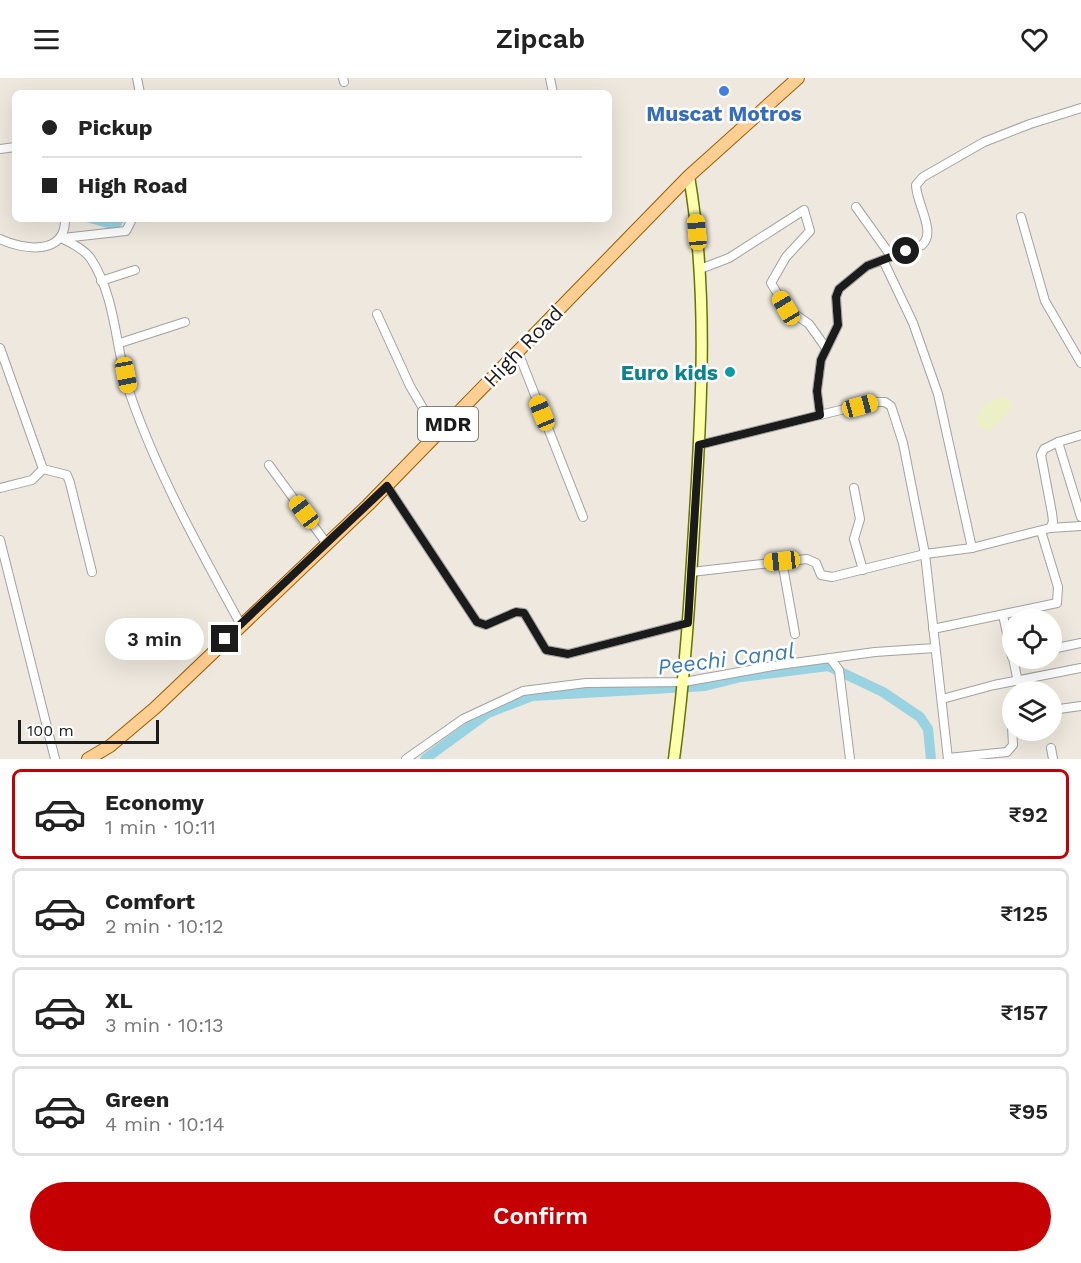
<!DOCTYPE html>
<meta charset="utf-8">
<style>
:root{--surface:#fff;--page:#f2f2f2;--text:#222;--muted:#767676;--line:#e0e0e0;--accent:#c50003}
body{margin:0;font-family:"Work Sans",sans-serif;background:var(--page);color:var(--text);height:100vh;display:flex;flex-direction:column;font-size:22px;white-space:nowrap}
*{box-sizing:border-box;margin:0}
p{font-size:20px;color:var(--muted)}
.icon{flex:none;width:33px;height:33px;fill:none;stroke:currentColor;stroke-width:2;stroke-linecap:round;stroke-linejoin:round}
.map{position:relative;height:681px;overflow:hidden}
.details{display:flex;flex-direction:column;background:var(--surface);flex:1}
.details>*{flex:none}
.guide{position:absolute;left:12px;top:12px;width:600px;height:132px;border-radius:9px;box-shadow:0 6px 24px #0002;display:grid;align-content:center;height:132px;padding:0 30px;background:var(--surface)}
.controls{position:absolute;left:1002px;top:531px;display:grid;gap:12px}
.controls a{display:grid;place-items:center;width:60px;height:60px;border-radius:50%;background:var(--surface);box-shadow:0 6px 24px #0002;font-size:30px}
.scale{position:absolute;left:18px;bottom:15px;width:141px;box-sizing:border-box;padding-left:6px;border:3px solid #1b1b1b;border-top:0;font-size:16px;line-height:21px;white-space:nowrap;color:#1b1b1b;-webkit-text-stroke:4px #fff;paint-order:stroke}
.end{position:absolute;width:27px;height:27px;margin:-14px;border:8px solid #1b1b1b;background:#fff;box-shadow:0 0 0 3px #fff}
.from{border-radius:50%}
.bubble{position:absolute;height:42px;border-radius:21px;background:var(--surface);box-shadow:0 6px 24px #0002;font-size:20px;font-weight:600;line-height:42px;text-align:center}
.car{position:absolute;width:18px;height:36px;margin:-18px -9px;border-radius:8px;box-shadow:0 0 4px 2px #0007;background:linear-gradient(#f5c518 24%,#345 0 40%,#f5c518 0 76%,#345 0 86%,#f5c518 0)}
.guide b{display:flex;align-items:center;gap:21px;height:57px;font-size:22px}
.guide b+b{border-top:2px solid var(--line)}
.guide i{width:15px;height:15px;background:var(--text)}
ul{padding:10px 0 0;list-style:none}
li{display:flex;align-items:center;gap:18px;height:90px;margin:0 12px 9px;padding:0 18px;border:3px solid var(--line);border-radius:9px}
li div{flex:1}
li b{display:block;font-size:22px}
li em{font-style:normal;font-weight:600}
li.current{border-color:var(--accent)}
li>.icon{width:54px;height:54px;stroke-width:1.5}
.action{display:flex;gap:12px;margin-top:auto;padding:12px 30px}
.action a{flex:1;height:69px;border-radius:36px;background:var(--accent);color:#fff;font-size:24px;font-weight:600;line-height:69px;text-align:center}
header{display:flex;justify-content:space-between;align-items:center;height:78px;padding:0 30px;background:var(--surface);font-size:27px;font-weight:600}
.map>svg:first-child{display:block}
.farmland{fill:#edefc7}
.water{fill:#99d2e1}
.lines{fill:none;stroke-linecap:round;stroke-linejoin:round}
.canal{stroke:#99d2e1;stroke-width:10}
.street-casing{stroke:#a2a2a2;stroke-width:10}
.secondary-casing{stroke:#687300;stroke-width:13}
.primary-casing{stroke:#915f00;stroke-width:14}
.street{stroke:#fff;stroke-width:8}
.secondary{stroke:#fcffab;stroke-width:10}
.primary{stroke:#ffce92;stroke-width:12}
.route{stroke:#1b1b1b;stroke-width:8}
.shop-dot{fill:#3f7fe0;stroke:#fff;stroke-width:2}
.culture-dot{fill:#0f9aa8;stroke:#fff;stroke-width:2}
.labels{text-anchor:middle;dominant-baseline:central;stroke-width:5;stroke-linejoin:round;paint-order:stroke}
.shield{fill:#fff;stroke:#5f5f5f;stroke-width:1.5}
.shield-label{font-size:20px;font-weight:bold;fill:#1b1b1b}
.shop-label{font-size:21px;font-weight:bold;fill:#366cbe;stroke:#fff}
.street-label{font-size:21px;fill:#1b1b1b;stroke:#fff}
.culture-label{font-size:21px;font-weight:bold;fill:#0d838f;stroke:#fff;text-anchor:end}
.water-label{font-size:22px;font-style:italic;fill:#3f7ab3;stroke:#fff}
</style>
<header><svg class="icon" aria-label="menu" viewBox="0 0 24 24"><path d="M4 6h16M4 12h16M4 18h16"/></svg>Zipcab<svg class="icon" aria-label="heart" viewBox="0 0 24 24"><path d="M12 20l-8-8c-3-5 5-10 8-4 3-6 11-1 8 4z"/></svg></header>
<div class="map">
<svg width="1081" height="681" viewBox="0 0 1081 681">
<rect width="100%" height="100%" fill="#eee8de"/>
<path class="farmland" d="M1004,319L1012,324L1010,332L989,354L979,348L976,339L986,326L993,321Z"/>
<path class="water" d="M86,141H125L118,153L86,144Z"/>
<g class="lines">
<path class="canal" d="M425,681L488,635L532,618L705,608L741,599L828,588L883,614L920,639L928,651L931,681"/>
<g class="street-casing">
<g id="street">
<path d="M137,0L140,15"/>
<path d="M343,0L344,4"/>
<path d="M550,0L553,15"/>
<path d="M0,71L15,69"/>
<path d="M856,129L891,178"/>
<path d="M1021,139L1045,223L1081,285"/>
<path d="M61,160C71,165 84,171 91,181C117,221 115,272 130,316C158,397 200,472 241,547"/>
<path d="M63,160L126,153L132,141"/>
<path d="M0,161C23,172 66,178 65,141"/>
<path d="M883,182L913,245L938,316L972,470"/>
<path d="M700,191L729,180L804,132L810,153L786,179L771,205L786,230L809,246L826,270"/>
<path d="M101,203L135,192"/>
<path d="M377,236L410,308L438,356"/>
<path d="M120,265L185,244"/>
<path d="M0,270L43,391L32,402L0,410"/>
<path d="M518,274L583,439"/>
<path d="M820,337L873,324H885L891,328L903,365L925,476L972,470L1050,450L1053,444L1052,435L1041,377L1044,371L1058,364"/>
<path d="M1081,357L1058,364L1081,439"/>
<path d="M699,367L820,337L817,313L821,282L838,247L836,219L839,211L867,188L922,167C937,154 916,125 916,107L923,99L984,64L1030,46L1081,30"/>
<path d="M269,387L327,466"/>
<path d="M43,391L67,397L70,405L92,494"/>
<path d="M387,408L477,544L486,547L516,534L524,535L546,572L568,576L688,545"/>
<path d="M854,410L860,441L854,461L863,492"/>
<path d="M1050,450L1081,448"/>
<path d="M0,462L55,681"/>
<path d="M782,483L795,556"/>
<path d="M691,494L807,481L816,485L821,497L832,499L925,476L948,681"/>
<path d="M1003,537L1012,579"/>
<path d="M933,551L1057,525L1058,509L1041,453"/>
<path d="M1052,571L1081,565"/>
<path d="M830,580L839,592L850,681"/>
<path d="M1013,580L1018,604"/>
<path d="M942,621L994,607L1081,590"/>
<path d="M1052,632L1081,628"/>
<path d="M1051,670L1053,681"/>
<path d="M948,680L1007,674L1013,667L1012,649"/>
<path d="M406,681L463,641L523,613L586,605L684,604L779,587L875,574L935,570"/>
</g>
</g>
<g class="secondary-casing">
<path id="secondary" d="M674,681C685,599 690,518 695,435C702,324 708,209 689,98"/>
</g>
<g class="primary-casing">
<path id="primary" d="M88,681L110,668L155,630L368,427L689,98L798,0"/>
</g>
<use href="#street" class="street"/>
<use href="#secondary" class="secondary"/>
<use href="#primary" class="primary"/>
</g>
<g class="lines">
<path class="route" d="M225,561L387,408L477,544L486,547L516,534L524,535L546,572L568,576L688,545L699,367L820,337L817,313L821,282L838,247L836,219L839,211L867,188L906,173"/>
</g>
<circle class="shop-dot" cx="724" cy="13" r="6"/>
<circle class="culture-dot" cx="730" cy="294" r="6"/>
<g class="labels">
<rect class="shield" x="418" y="329" width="60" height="34" rx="4.5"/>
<g class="shield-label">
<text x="448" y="346">MDR</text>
</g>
<g class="shop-label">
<text x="724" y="35">Muscat Motros</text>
</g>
<g class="street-label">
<text transform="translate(523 268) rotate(-46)">High Road</text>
</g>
<g class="culture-label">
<text x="718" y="294">Euro kids</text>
</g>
<g class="water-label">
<text transform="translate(726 581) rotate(-7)">Peechi Canal</text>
</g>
</g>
</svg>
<div class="controls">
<a><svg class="icon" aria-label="locate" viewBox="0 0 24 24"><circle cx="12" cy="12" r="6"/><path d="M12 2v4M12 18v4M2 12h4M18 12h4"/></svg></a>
<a><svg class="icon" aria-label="layers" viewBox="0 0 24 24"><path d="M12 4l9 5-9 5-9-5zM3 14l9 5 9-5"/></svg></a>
</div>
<div class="scale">100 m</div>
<i class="end from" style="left:906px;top:173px"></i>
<i class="end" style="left:225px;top:561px"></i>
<div class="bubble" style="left:105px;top:540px;width:99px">3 min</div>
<i class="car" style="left:697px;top:154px;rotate:355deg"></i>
<i class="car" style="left:786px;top:230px;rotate:329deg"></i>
<i class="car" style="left:126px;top:297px;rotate:169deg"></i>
<i class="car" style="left:860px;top:328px;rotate:75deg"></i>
<i class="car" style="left:542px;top:335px;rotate:338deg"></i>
<i class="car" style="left:304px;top:434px;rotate:323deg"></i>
<i class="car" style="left:782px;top:483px;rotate:264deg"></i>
<div class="guide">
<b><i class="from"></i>Pickup</b>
<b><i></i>High Road</b>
</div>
</div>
<section class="details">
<ul>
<li class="current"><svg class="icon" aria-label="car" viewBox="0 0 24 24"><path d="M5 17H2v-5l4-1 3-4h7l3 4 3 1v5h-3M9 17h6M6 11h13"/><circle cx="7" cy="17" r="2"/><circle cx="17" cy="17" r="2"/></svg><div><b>Economy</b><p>1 min · 10:11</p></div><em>₹92</em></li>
<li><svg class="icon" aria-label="car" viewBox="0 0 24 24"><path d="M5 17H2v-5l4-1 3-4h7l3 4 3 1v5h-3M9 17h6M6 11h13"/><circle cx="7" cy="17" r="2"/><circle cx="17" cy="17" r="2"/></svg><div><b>Comfort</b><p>2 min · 10:12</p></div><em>₹125</em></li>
<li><svg class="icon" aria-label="car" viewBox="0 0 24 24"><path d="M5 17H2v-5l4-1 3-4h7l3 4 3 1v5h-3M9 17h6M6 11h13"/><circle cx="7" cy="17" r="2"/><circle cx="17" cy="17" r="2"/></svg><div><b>XL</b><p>3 min · 10:13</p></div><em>₹157</em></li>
<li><svg class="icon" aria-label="car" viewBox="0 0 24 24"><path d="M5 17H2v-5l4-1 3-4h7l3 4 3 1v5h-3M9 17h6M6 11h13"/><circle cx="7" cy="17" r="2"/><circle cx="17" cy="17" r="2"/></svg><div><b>Green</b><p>4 min · 10:14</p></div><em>₹95</em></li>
</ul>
<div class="action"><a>Confirm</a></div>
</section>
